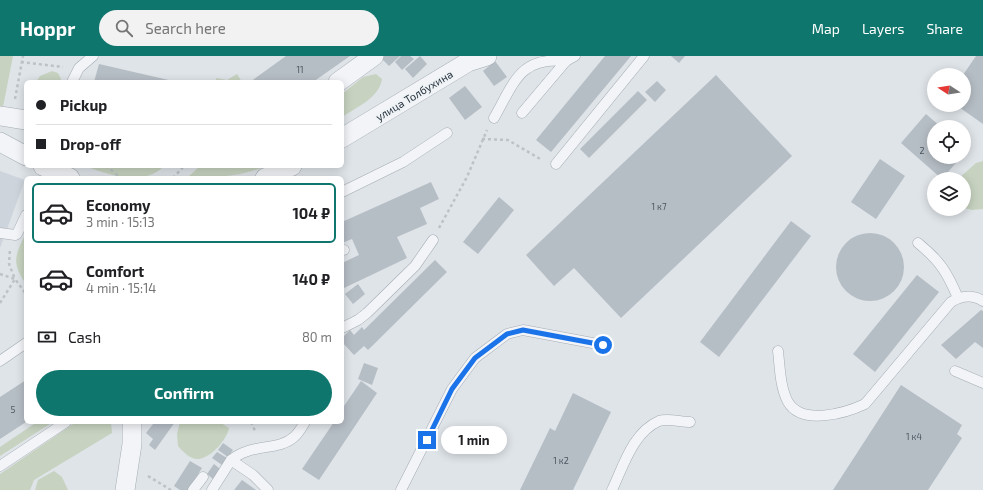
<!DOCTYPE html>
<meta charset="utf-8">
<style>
:root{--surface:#fff;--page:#f2f2f2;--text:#202124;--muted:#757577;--line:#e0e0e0;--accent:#0f766e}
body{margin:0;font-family:"Exo 2",sans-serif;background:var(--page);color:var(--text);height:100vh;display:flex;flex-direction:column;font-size:15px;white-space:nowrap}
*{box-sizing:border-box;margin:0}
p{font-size:13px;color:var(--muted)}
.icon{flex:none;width:22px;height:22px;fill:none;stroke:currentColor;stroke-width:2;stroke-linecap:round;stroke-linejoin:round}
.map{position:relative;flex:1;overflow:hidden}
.sheet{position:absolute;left:24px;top:120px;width:320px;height:248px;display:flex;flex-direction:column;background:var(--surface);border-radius:6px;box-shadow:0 2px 10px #0003}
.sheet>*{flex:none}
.top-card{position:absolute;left:24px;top:24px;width:320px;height:88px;border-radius:6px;box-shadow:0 2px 10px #0003;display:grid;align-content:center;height:88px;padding:0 12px;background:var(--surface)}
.needle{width:26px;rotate:282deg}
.tools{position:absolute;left:927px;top:12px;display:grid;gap:8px}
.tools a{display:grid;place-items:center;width:44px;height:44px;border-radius:50%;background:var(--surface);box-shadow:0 2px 10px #0003;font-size:20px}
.end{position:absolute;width:18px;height:18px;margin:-9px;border:5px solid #1a73e8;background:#fff;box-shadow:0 0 0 2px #fff}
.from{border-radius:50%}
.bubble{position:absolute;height:28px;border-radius:14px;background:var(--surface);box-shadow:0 2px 10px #0003;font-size:13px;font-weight:700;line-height:28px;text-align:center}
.top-card b{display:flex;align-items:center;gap:14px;height:38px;font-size:15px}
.top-card b+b{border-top:1px solid var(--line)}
.top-card i{width:10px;height:10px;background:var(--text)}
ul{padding:7px 0 0;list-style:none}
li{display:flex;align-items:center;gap:12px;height:60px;margin:0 8px 6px;padding:0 4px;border:2px solid transparent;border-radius:6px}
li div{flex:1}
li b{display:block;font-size:15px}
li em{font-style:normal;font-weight:700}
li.on{border-color:var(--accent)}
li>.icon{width:36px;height:36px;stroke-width:1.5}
.pay{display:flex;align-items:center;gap:10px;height:44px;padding:0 12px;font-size:15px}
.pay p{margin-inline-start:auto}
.primary-button{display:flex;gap:8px;margin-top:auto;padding:8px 12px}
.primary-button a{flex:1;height:46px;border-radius:24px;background:var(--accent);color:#fff;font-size:16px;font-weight:700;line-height:46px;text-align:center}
header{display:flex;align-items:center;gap:24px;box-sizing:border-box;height:56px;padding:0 20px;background:var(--accent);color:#fff}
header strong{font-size:19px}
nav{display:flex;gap:22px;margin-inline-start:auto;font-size:14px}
.search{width:280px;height:36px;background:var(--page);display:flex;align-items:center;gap:10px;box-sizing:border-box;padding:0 14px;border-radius:22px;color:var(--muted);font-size:15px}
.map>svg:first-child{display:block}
.built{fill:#cdd4db}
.green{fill:#c7d3c0}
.building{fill:#b6bec5}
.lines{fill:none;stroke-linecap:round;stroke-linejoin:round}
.lane-casing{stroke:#a4acb3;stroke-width:11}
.street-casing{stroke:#a4acb3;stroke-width:20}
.path{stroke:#bdc2c7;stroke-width:2.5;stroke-dasharray:3 3;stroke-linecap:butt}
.lane{stroke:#f2f4f7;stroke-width:10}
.street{stroke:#f2f4f7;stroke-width:19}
.route{stroke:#1a73e8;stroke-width:5}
.labels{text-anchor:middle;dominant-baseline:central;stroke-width:4;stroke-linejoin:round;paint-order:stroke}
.number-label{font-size:9px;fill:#4c5661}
.street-label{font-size:11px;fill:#283440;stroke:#eff3f6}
</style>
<header>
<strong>Hoppr</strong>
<div class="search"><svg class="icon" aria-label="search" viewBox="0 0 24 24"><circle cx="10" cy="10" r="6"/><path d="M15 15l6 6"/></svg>Search here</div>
<nav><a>Map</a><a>Layers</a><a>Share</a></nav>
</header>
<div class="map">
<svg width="983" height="434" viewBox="0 0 983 434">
<rect width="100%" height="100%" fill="#dfe4e9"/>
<path class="built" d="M0,115L25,124L0,192Z"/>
<g class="green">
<path d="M0,0H13L3,51H0Z"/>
<path d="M52,15L58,17L61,23L60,26H36L40,20Z"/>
<path d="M237,18L242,26H216V22L227,24Z"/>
<path d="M376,18L382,23C379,42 357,51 342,61V38L363,21Z"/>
<path d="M983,105V153L972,154L964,152V123H958L976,107Z"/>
<path d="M85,110H164C144,131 108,119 85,110Z"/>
<path d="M200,110H266C241,121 213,122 187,122Z"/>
<path d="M26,177V228C11,207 15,199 26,177Z"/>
<path d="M37,366H53L0,400V391Z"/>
<path d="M76,366H111L112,377L34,424L30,434H0V418Z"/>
<path d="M180,366L221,367L229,372C227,383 212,401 199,403C191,404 183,396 178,390L177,378Z"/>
<path d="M54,415L62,421L68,434H35L38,424Z"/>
</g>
<g class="building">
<path d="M286,0H350L313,26H250Z"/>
<path d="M384,0H400L389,10L381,2Z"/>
<path d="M401,0H410L414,3L402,14L395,6Z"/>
<path d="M420,0L427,8L413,22L405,13Z"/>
<path d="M605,0H631L551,96L536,84Z"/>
<path d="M671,0H685L679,7Z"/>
<path d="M976,0H983V68L956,49H964L963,19Z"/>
<path d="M495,5L507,21L494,30L483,15Z"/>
<path d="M99,8L173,25V26H94Z"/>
<path d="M716,19L792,100L621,262L574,212L554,230L526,199Z"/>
<path d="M657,25L666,34L655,46L645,36Z"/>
<path d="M465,30L482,51L465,64L449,42Z"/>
<path d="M638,35L647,44L589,102L580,93Z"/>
<path d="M926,58L941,71H934V101H961L942,123L901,87Z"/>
<path d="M880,103L905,120L876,163L851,146Z"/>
<path d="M431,126L439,143L420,152L427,168L397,181L407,202L342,233V207L359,199L352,183L342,187V166Z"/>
<path d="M499,141L514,154L478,198L463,186Z"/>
<path d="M791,165L811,180L719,301L700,286Z"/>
<circle cx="870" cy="211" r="34"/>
<path d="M435,204L447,216L368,294L364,290L354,299L342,286V282L350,274L354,279L362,271L364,274Z"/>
<path d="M917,219L939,236L875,316L853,298Z"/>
<path d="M358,228L365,238L353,248L345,238Z"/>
<path d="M981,254L983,255V292L975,286L956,303L941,289Z"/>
<path d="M364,307L378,312L372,329L358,323Z"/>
<path d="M26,324V366L0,383V341Z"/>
<path d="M361,325L377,337L319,424L302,413L334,366H342V353Z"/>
<path d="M901,329L962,369L957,378L962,382L928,434H833Z"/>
<path d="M573,337L611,356L573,434H520L550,372L555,375Z"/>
<path d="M151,366H175L155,394L149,389L153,383L146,377L153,368Z"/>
<path d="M223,387L233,394L228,401L218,394Z"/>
<path d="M217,396L227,402L222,409L212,402Z"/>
<path d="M190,405L202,412L188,434H180L174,430Z"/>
<path d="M214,408L220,413L213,423L207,418Z"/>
<path d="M242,424L256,434H234Z"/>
</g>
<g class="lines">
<g class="lane-casing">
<g id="lane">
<path d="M72,26L79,12L93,0"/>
<path d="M522,57L566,5L575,0"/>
<path d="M494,62C514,27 520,0 566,5"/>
<path d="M556,108L644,0"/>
<path d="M342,136L403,106L447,77"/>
<path d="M0,177L15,179L17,178L26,159"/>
<path d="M918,187C940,205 947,216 958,242"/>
<path d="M342,194H344"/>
<path d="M342,272L358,264L367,257L415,210L433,184"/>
<path d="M778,295C780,312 780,331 788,346C802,370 846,357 865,348L951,246C961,240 972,238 983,245"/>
<path d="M0,305L26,287"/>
<path d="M955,315L983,327"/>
<path d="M231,404C251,387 279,395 294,381C298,378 302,371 305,366"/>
<path d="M0,410L66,366"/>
<path d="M193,434L203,421"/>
<path d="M212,434L231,404L253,419L268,434"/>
<path d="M401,434L452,333L475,302L507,278L523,274L603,289"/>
<path d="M612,434C623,411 633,376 659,365C667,362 681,366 690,366"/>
</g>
</g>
<g class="street-casing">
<g id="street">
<path d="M338,26L374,0"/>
<path d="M0,60L26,64"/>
<path d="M342,82L468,6L487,0"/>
<path d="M0,86L26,100"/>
<path d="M43,110L70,122"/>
<path d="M265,122L292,110"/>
<path d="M125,434L132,388V366"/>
</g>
</g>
<g class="path">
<path d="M21,6L63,11"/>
<path d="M15,43L23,0"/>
<path d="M482,83L508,84L542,104"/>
<path d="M106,110L121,122"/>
<path d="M173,122L184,110"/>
<path d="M439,172L467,121L487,74"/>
<path d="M0,218L15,223L9,208L10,193"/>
<path d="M0,247L15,223L26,238"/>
<path d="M251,366L256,377"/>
<path d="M148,420L171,434"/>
</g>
<use href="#lane" class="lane"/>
<use href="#street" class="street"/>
</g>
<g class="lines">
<path class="route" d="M427,384L452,333L475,302L507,278L523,274L603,289"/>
</g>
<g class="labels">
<g class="number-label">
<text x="300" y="13">11</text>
<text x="922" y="94">2</text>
<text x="659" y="150">1 к7</text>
<text x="13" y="353">5</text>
<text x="914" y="380">1 к4</text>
<text x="561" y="404">1 к2</text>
</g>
<g class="street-label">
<text transform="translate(414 39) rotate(-31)">улица Толбухина</text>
</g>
</g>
</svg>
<div class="tools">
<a><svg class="needle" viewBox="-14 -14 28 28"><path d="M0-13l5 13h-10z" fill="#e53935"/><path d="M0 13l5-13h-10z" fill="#757577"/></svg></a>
<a><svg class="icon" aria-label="locate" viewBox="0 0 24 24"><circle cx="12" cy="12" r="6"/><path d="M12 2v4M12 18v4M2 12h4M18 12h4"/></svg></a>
<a><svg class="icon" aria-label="layers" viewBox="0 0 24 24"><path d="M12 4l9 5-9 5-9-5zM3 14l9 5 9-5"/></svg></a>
</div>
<i class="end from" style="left:603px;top:289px"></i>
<i class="end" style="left:427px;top:384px"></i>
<div class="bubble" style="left:441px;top:370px;width:66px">1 min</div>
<div class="top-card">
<b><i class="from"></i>Pickup</b>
<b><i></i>Drop-off</b>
</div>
<section class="sheet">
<ul>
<li class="on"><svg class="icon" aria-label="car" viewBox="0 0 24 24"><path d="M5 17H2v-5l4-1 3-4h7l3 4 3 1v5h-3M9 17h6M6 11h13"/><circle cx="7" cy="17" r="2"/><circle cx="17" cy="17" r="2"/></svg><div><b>Economy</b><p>3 min · 15:13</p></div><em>104 ₽</em></li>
<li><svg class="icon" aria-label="car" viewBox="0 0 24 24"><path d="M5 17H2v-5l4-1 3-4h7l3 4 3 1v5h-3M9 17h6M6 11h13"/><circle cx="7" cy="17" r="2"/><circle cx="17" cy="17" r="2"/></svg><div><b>Comfort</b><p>4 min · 15:14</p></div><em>140 ₽</em></li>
</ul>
<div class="pay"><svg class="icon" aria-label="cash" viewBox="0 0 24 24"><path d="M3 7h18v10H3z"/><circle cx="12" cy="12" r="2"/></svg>Cash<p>80 m</p></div>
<div class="primary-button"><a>Confirm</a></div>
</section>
</div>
